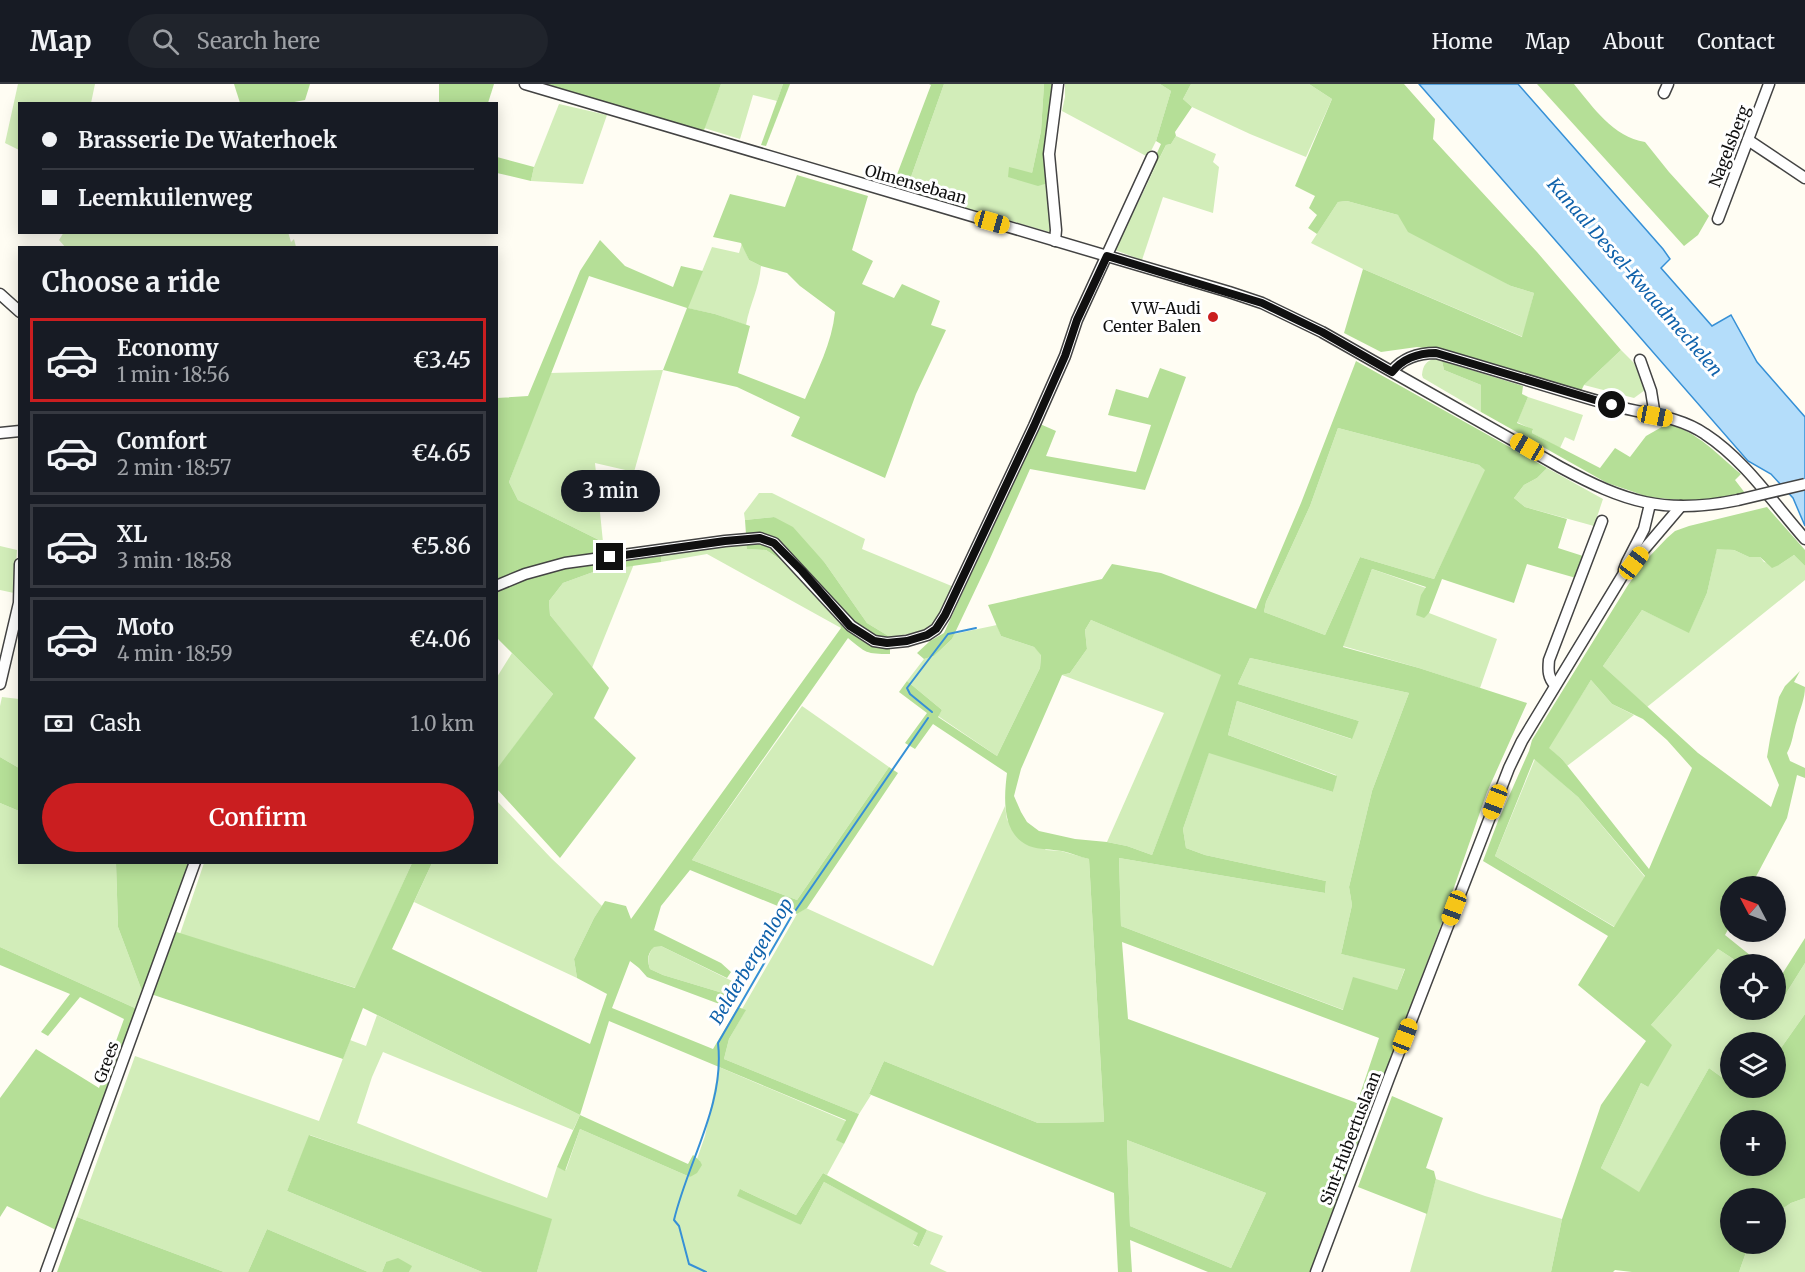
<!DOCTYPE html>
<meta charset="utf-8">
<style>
:root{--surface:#171b24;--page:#20242c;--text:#f1f3f6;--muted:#9ea1a6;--line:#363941;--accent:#ca1e20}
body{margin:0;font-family:Merriweather,serif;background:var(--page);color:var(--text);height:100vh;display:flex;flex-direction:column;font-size:22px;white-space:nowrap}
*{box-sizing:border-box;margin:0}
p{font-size:20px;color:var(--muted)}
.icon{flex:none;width:33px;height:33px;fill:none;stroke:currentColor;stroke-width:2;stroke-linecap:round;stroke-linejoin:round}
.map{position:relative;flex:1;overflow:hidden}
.sheet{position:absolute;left:18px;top:162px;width:480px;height:618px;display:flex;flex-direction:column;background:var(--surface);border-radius:0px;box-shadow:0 3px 15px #0003}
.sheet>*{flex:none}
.hud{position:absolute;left:18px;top:18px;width:480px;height:132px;border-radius:0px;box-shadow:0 3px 15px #0003;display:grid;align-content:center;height:132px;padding:0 24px;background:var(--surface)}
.needle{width:39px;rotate:311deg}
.buttons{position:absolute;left:1720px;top:792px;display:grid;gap:12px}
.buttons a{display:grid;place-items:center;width:66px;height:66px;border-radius:50%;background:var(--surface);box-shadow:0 3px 15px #0003;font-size:30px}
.end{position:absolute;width:27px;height:27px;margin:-14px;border:8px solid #101010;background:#fff;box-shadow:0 0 0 3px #fff}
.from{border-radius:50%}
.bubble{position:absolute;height:42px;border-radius:21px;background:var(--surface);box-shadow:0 3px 15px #0003;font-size:20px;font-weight:600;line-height:42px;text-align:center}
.car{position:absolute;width:18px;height:36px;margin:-18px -9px;border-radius:8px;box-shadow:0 0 4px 2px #0007;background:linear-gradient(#f5c518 24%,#345 0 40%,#f5c518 0 76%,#345 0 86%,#f5c518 0)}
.hud b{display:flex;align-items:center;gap:21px;height:57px;font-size:22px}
.hud b+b{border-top:2px solid var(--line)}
.hud i{width:15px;height:15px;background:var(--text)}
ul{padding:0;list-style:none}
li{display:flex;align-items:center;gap:18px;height:84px;margin:0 12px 9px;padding:0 12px;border:3px solid var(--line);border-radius:0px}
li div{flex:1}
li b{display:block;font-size:22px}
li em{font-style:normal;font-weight:600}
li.selected{border-color:var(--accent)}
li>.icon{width:54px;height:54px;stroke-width:1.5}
h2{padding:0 24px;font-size:27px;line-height:72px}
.pay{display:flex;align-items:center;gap:15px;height:66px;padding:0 24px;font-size:22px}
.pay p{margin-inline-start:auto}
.button{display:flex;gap:12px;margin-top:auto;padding:12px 24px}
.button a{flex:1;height:69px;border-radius:36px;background:var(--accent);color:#fff;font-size:24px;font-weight:600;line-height:69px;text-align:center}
header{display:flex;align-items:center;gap:36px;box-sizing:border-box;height:84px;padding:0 30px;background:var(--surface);border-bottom:2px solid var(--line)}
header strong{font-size:28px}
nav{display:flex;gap:33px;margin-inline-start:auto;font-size:21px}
.search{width:420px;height:54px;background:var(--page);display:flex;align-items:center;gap:15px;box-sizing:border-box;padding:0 21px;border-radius:33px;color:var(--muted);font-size:22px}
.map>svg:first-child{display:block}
.green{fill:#d2edb9}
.forest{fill:#b5df97;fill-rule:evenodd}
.water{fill:#b4ddfa;stroke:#3690d6;stroke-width:1.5}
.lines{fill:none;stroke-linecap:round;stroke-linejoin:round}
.stream{stroke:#3690d6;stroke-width:2}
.minor-casing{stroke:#434343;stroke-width:13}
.minor{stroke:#fff;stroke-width:10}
.minor-bridge-casing{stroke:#434343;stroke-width:13;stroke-linecap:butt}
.minor-bridge{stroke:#fff;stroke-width:10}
.route{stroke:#101010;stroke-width:8}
.poi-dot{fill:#ca1e20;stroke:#fff;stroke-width:2}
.labels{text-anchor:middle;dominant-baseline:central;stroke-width:6;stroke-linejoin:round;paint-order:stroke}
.street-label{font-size:16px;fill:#101010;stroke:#fff}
.poi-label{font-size:16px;fill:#101010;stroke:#fff;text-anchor:end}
.water-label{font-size:18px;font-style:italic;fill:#1062ab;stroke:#fff}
</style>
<header>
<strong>Map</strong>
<div class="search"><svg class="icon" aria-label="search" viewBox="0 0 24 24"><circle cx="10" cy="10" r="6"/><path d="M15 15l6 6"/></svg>Search here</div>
<nav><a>Home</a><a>Map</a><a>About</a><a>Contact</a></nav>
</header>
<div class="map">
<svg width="1805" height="1188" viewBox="0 0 1805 1188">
<rect width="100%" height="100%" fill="#fffdf3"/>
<g class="green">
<path d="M18,0H95L91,19L20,20L19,66L5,59Z"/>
<path d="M721,0H783L777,17L753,11L740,55L704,44Z"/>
<path d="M944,0H1044L1041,47L1032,89L1048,99L1053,149L906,107Z"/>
<path d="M1065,0H1160L1171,7L1156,57L1148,73L1062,27L1065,13Z"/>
<path d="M1191,0H1309L1332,15L1306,73L1250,50L1192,23L1183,15Z"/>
<path d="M559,20L607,31L583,100L531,97L534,83Z"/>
<path d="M1176,52L1216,70L1213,78L1219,83L1213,129L1163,113L1142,176L1115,166L1166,61L1171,60Z"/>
<path d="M1347,117L1398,131L1511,202L1534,209L1523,253L1363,185L1311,159L1338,118Z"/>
<path d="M64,148H288L291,158L294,155L296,163L66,164L59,156Z"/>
<path d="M742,159L749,176L761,182C759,205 750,219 746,241L715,230L687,224L712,163L739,169Z"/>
<path d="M1621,266L1634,279L1645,306L1634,314L1584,301Z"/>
<path d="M1436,274L1442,277L1444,286L1481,301V328L1423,294L1422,291C1423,281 1426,277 1436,274Z"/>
<path d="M663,286L634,388L595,379L603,458L518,416L509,398L550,289Z"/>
<path d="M1528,313L1583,331L1574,357L1565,353L1560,364L1532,349L1533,346L1517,338Z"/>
<path d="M1338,344L1479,381L1486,386L1434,495L1360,473L1325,551L1264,528L1266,518L1310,422Z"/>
<path d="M1547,384L1603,415L1594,442L1525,423L1514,414L1524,401L1537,394Z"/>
<path d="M759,409H772L865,455L862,465L954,503L933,543L921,548L890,553L867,539L825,479L774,433L745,436L744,429Z"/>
<path d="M747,459L748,465L766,466L785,479L839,538L841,544L707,470L661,478V472Z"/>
<path d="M0,462L17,466L14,509L0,506Z"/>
<path d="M1717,464L1734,466L1749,473H1760L1764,478L1779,481L1794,471L1805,482V496L1647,623L1603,582L1642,526L1689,548L1707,509Z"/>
<path d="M634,480L592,584L550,531L549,517L563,499L596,487Z"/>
<path d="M1372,485L1426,504L1424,533L1429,529L1497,555L1480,604L1419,584L1343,562Z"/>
<path d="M1091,536L1222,591L1152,771L1127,762L1107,758L1164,629L1062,591L1070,589L1087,565L1085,546Z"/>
<path d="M997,541L1001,552L1034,563L1041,570L1040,584L997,672L938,632L942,626L907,597L924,575L934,572L952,555L954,550Z"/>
<path d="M512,569L553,610L497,686V593Z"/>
<path d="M1250,574L1409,609L1372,707L1349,803L1352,821L1341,870L1405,884L1397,906L1344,926L1121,842L1119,774L1325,809L1326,797L1205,771L1186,764L1183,745L1209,668L1333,708L1336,691L1228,651L1237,617L1351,655L1359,637L1238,600Z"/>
<path d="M1591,596L1612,620L1634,631L1567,682L1562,675L1548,664Z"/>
<path d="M2,613L19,615V684L0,673V622Z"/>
<path d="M802,622L889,683L797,816L692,776Z"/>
<path d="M1535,675L1578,713L1645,793L1615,843L1495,772Z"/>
<path d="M497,717L551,774L602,822L594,834L574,875L577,894L414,818L432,779L496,778Z"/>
<path d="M0,719L19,727L20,778L116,779L118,843L142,907L137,925L0,863Z"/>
<path d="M1005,722L1007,736L1046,766L1061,767L1089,775L1104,1038L1038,1039L884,977L869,1010L871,1011L859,1030L724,975L729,955L745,927L742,925L797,830L806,824L933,882Z"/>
<path d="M204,779H412L356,904L180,850Z"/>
<path d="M654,862H661L732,897L726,910L663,891L650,885C647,876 648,870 654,862Z"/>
<path d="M1718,865L1741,880H1731V926H1776V905L1785,911L1805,879V930L1776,971V958H1731V1000L1709,984L1639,1109L1601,1084L1641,999L1648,1003L1651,941Z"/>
<path d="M377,931L580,1031L573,1046L383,968L372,993L357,1039L547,1114L557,1083L566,1086L580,1045L690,1093L700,1077L697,1075L705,1052L719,983L846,1037L837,1056L844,1060L827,1091L823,1089L796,1131L740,1105L801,1141L824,1098L919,1149L913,1161L919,1163L927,1146L943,1152L930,1180L947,1188H537L551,1136L310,1051L287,1107L482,1188H409L411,1182L386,1178L382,1188H368L267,1145L248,1188H224L77,1133L135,972L319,1037L350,956L366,962Z"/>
<path d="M1127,1056L1266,1109L1231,1184L1130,1142Z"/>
<path d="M1436,1095L1485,1112L1562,1135L1551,1188H1410Z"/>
<path d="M1805,1114V1188H1739L1749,1160H1776V1129L1791,1119Z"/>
</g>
<g class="forest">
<path d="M234,0H310L305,16L289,19H240Z"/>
<path d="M439,0H494L488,19L439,20Z"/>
<path d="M538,0H721L703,49Z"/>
<path d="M783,0H790L766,62L761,61Z"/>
<path d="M929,0H944L906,107L893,101L931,1Z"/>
<path d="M1044,0H1055L1048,99L1038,102L1008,93L1009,83L1032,89L1041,47Z"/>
<path d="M1160,0H1191L1183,15L1192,23L1175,48L1176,52L1171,60L1166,61L1147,99L1144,98L1161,60L1156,57L1171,7Z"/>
<path d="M1309,0H1404L1435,35L1433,55L1537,168L1621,266L1584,301L1581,307L1441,266L1417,263L1381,268L1344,249L1363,185L1522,253L1534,209L1511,202L1408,148L1398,131L1347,117L1338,118L1317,150L1308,144L1317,131L1309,124L1315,112L1295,102L1332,15Z"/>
<path d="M1537,0H1574C1593,23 1613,53 1645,58L1669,88L1709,132L1698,151L1684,162Z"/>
<path d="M497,73L534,83L531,97L497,89Z"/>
<path d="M797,91L868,112L852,166L873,177L862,200L894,214L902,200L940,217L931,241L946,246L916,310L885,394L791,352L800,333L737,303L663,286L687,224L589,192L509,398L518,416L603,458L602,468L556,478L497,498V314L528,312L580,187L600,156L625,182L673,203L681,182L703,187L688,224L715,230L750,242L738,289L805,315C817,287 832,259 835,228L800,202L787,189L761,182L749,176L741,159L713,153L730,110L785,123Z"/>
<path d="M1356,277L1547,384L1537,394L1524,401L1514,414L1525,423L1567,435L1558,464L1583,472L1576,494L1527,480L1514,519L1442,495L1429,529L1424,534L1416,531L1421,511L1426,503L1372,485L1343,563L1419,584L1527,619L1487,708L1440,844L1310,1188H1208L1130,1156L1132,1188H1118L1114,1109L869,1010L884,977L1038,1039L1104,1038L1089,775C1080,773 1071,769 1062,767C1051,765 1040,766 1029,762C1001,750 1004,713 1007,689L933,640L915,665L905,659L927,629L899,608L907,597L942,626L938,633L997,672L1040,584L1041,571L1034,563L1001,552L988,521L1102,495L1112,480L1161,489L1256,525L1301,419ZM1338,344L1479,381L1485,386L1434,495L1360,473L1325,551L1264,528L1266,518L1310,422ZM1091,536L1221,591L1152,771L1127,762L1107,758L1075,755L1039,747L1027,738L1021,728L1014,712L1021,685L1062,591L1070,589L1087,565L1085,546ZM1250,574L1409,609L1372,707L1349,803L1352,821L1341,870L1405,885L1397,906L1353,893L1343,926L1121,842L1119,774L1325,809L1326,797L1205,771L1186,764L1183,745L1209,669L1333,708L1337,692L1228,651L1237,617L1352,655L1359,637L1238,600ZM1122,858L1379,954L1357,1019L1128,935ZM1127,1056L1266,1109L1231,1184L1130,1142Z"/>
<path d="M1442,277L1523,302L1522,310L1528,313L1517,339L1533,345L1532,349L1600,384L1615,364L1630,373L1646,352L1667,340C1697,347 1718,371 1741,390L1735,396L1745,409L1726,415L1701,418L1648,413L1631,407L1607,399L1481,328V301L1444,286Z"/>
<path d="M1160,284L1186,293L1145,406L1030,385L989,477L952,555L934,572L924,575L917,569L930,557L944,549L1040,340L1056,347L1046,372L1136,388L1151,341L1108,331L1116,305L1148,314Z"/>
<path d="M1767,423L1805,466V482L1794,471L1779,481L1772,484L1760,473H1749L1734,466L1717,465L1707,509L1689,549L1642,526L1603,582L1698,669L1771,723L1779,701L1767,673L1770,655L1779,613L1785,602L1800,587L1794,598L1805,603C1805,615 1800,625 1797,636C1793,648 1793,658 1787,669L1790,677L1805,684V694L1797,691L1787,734L1751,802H1731V840L1725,851L1761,880H1741L1718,865L1651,941L1672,961L1648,1003L1641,999L1601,1084L1639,1108L1709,984L1731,1000V1004H1736L1747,1012L1753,1004H1776V971L1805,930V1114L1791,1119L1776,1129V1114H1731V1160H1749L1739,1188H1632L1615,1186L1613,1188H1551L1562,1135L1601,1021L1646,957L1578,901L1608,852L1483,777L1498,737L1529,667L1532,656L1628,501L1647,475L1667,454L1675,447L1689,442ZM1591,596L1612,620L1643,635L1667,656L1692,684L1649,785L1562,675L1549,664ZM1534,675L1578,713L1645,792L1614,843L1495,772ZM1731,1036H1776V1082H1731Z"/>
<path d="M774,433L793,443L825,479L867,539L890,553V570C866,570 866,569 848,554L692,776L797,816L889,683L898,689L807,824L797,830L690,786L661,822L654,846L721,879L731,888L727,894L661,862L654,863C647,870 647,876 650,885L663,891L726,910L722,921L647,893L639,884L630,877L612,924L713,965L738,923L746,926L729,955L724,975L859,1030L844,1060L836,1056L846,1036L609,937L580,1031L688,1080L693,1071L700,1077L702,1081L697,1089L690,1093L580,1045L565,1087L557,1083L580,1031L363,924L343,975L142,907L118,843L116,779H191L167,845L355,904L412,779H432L392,865L590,960L607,910L577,894L574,875L594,834L605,817L626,822L631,835L841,544L839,538L787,480L766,466L747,465L745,436Z"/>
<path d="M661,472V478L596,487L563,499L549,517L550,531L609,604L594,634L636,674L560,774L497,705L496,686L553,610L498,555L497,507L528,495L565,485Z"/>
<path d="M0,673L19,684V727L0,719Z"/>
<path d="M1805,854V879L1785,911L1776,905V893L1779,895Z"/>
<path d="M0,863L137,925L56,1146L7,1122L0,1133V1014L36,965L99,1004L124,935L80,913L48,952L41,948L70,910L0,881Z"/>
<path d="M1392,1012L1443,1034L1426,1084L1434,1087L1436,1095L1427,1130L1358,1103Z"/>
<path d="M309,1051L552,1135L537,1188H482L287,1107Z"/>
<path d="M823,1089L927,1146L919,1163L913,1160L918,1149L824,1098L801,1141L737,1112L740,1105L796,1131Z"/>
<path d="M77,1133L224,1188H57Z"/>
<path d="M267,1145L368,1188H248Z"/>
<path d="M398,1174L412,1182L409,1188H382L386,1178Z"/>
</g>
<path class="water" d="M1419,0H1518L1663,165L1670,175L1661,184L1712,242L1731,231L1757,278L1805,333V442L1793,414L1771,390L1748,377Z"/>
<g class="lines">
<g class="stream">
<path d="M932,628L910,610L907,604L948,550L976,544"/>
<path d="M706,1188L689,1180L679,1142L674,1136C688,1077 725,1021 718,959L791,833L928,634"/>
</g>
<g class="minor-casing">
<g id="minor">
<path d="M525,0L1229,208L1262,219L1322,248L1560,383C1625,418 1664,431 1738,416"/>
<path d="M1664,9L1668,0"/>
<path d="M1748,56L1805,94"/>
<path d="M1718,135L1769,0"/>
<path d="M1055,157L1056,146L1049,70L1058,0"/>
<path d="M0,210L20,228"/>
<path d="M1640,276L1651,307L1655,332"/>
<path d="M1392,287C1403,274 1418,269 1436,269C1495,286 1555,305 1615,322C1645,330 1679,332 1705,350C1745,376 1774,420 1805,455"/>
<path d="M0,349L20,347"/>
<path d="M1624,486L1627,478L1644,445L1650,420"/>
<path d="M496,502L525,490L565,479L725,457L760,454L774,459L851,542L874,557L887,559L907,557L927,551L936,545L945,531L1034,342L1065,272L1077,236L1152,73"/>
<path d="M0,600L19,519L20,480"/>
<path d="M1555,601C1548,594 1548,586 1549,576L1602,437"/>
<path d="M46,1188L195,778"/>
<path d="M1316,1188L1389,994L1509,684L1522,657L1624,489L1681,422"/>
</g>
</g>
<use href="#minor" class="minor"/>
<g class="minor-bridge-casing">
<path id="minor-bridge" d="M1738,416L1805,400"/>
</g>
<use href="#minor-bridge" class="minor-bridge"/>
</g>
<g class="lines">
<path class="route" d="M610,473L725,457L760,454L774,459L802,487L850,542L874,557L887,559L907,557L927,551L936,545L945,531L1034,342L1065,272L1077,236L1107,172L1262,219L1322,248L1392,288C1403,274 1418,269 1436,269L1612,321"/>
</g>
<circle class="poi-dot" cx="1213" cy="233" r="6"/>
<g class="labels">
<g class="street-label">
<text transform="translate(1729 62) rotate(-69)">Nagelsberg</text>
<text transform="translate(916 100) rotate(16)">Olmensebaan</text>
<text transform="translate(106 978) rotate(-70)">Grees</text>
<text transform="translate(1350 1054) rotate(-69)">Sint-Hubertuslaan</text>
</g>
<g class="poi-label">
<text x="1201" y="224">VW-Audi<tspan x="1201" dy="18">Center Balen</tspan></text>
</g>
<g class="water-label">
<text transform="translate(1635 193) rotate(49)">Kanaal Dessel-Kwaadmechelen</text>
<text transform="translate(751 877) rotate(-59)">Belderbergenloop</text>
</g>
</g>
</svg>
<div class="buttons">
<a><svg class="needle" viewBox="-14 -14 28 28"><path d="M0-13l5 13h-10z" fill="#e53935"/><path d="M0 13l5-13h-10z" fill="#9ea1a6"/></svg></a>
<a><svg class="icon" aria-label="locate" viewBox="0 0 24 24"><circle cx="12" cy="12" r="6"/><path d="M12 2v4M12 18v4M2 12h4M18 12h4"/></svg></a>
<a><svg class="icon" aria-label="layers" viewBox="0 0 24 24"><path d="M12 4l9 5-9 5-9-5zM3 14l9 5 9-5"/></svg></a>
<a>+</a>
<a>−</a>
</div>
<i class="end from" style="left:1612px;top:321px"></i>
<i class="end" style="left:610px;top:473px"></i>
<div class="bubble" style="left:561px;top:386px;width:99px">3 min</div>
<i class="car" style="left:992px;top:138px;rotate:106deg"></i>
<i class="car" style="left:1655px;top:332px;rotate:101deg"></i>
<i class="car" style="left:1527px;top:363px;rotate:300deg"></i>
<i class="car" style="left:1634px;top:479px;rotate:37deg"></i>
<i class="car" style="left:1495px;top:718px;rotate:201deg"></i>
<i class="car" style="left:1454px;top:824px;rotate:201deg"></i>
<i class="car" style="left:1405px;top:952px;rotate:21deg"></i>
<div class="hud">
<b><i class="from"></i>Brasserie De Waterhoek</b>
<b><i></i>Leemkuilenweg</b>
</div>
<section class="sheet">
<h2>Choose a ride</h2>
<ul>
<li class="selected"><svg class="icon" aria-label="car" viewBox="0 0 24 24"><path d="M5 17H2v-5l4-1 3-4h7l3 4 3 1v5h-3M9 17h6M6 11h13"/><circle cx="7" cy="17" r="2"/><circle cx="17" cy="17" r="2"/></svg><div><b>Economy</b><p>1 min · 18:56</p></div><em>€3.45</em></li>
<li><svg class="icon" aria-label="car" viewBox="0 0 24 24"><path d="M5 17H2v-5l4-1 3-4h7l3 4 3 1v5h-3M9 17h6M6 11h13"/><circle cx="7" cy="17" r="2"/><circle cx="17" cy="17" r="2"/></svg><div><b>Comfort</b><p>2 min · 18:57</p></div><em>€4.65</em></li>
<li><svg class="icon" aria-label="car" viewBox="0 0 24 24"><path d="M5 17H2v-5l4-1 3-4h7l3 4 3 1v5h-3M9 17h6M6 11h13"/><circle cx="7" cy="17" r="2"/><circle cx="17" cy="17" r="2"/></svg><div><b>XL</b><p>3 min · 18:58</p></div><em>€5.86</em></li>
<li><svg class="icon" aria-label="car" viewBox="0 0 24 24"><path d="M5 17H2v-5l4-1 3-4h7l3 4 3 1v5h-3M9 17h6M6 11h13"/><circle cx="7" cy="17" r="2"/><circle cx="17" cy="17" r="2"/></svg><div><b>Moto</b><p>4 min · 18:59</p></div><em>€4.06</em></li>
</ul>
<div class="pay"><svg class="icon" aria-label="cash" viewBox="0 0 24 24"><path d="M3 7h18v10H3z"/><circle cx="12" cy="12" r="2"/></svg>Cash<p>1.0 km</p></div>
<div class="button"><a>Confirm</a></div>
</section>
</div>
